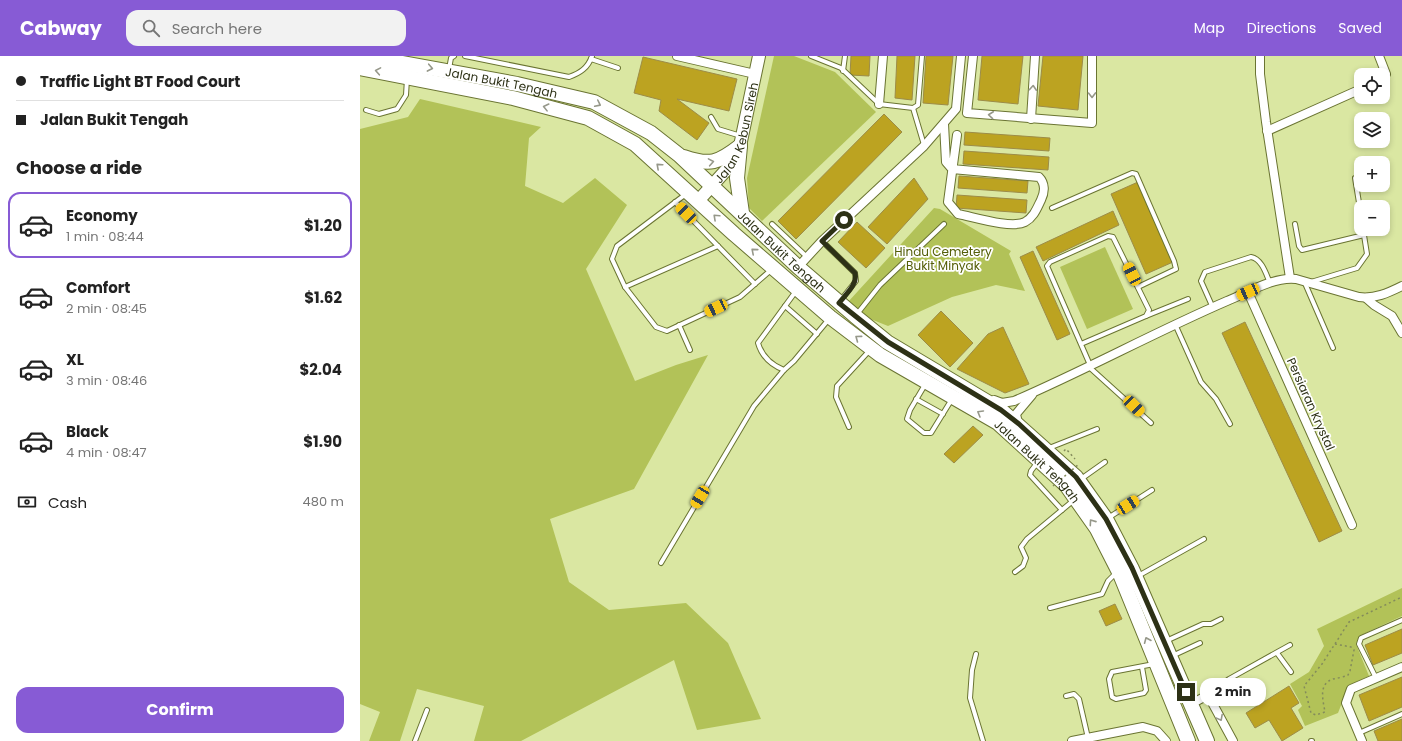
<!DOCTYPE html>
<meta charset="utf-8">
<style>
:root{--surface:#fff;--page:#f2f2f2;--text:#222;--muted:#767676;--line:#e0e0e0;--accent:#875bd5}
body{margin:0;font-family:Poppins,sans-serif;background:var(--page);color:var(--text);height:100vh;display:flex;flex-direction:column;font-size:15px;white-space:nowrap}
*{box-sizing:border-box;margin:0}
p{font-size:13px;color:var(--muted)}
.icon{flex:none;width:22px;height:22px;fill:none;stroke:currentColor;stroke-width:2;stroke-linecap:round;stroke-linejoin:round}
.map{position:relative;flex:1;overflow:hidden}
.drawer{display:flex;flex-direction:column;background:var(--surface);width:360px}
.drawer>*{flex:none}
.hud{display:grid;align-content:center;height:88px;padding:0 16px;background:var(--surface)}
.fabs{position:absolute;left:994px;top:12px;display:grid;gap:8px}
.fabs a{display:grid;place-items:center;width:36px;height:36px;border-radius:8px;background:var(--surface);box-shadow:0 2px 6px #0003;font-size:20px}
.end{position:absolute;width:18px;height:18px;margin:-9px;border:5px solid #2d3116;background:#fff;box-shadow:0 0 0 2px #fff}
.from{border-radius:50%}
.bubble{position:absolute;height:28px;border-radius:12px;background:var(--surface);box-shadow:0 2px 6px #0003;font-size:13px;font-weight:700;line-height:28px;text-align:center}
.car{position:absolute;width:12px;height:24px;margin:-12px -6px;border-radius:5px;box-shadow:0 0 3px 1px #0007;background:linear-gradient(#f5c518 24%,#345 0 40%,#f5c518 0 76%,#345 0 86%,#f5c518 0)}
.hud b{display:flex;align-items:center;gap:14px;height:38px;font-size:15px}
.hud b+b{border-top:1px solid var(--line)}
.hud i{width:10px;height:10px;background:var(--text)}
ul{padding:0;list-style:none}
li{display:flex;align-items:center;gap:12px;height:66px;margin:0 8px 6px;padding:0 8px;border:2px solid transparent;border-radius:12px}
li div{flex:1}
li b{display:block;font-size:15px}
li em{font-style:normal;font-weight:700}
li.selected{border-color:var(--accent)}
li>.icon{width:36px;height:36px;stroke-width:1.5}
h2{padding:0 16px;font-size:18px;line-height:48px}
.pay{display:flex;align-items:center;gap:10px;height:44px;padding:0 16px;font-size:15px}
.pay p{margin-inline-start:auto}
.button{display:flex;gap:8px;margin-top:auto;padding:8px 16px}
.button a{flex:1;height:46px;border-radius:12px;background:var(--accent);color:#fff;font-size:16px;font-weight:700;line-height:46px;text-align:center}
header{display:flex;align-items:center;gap:24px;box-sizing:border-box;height:56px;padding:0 20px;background:var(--accent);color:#fff}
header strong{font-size:19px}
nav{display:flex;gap:22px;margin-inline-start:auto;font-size:14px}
.search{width:280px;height:36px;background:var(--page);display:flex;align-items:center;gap:10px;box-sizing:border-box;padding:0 14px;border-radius:12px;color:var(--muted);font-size:15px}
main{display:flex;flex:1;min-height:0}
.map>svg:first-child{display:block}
.green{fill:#b2c258}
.building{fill:#bca321;stroke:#9c8c48}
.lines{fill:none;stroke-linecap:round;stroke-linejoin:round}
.lane-casing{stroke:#6a7432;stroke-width:6}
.street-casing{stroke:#6a7432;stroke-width:10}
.primary-casing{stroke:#6a7432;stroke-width:14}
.highway-casing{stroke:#6a7432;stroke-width:16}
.path{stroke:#838b5b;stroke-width:1.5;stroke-dasharray:2 3;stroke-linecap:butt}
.lane{stroke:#fff;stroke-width:4}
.street{stroke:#fff;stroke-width:8}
.primary{stroke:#fff;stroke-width:12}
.highway{stroke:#fff;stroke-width:14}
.path-bridge{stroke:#838b5b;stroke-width:1.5;stroke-dasharray:2 3;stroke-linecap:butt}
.oneway{stroke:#96988a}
.route{stroke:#2d3116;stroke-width:5}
.labels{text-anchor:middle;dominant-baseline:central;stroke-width:3.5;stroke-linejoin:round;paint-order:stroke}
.street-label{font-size:12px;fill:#2d3116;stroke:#fff}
.park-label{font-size:12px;fill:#545e08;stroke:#fff}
</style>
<header>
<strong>Cabway</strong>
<div class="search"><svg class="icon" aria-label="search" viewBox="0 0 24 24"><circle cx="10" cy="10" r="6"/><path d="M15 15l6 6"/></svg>Search here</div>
<nav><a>Map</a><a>Directions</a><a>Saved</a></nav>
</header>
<main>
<section class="drawer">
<div class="hud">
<b><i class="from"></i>Traffic Light BT Food Court</b>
<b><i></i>Jalan Bukit Tengah</b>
</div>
<h2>Choose a ride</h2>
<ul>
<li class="selected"><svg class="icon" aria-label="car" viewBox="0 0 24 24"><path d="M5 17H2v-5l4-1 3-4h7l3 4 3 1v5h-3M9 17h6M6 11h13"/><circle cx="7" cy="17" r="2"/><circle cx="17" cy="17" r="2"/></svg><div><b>Economy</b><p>1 min · 08:44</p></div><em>$1.20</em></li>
<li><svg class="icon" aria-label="car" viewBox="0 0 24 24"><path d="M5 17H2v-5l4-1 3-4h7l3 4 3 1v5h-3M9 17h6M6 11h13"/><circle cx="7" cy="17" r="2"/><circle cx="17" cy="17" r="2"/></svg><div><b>Comfort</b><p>2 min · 08:45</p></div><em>$1.62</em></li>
<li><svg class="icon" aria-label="car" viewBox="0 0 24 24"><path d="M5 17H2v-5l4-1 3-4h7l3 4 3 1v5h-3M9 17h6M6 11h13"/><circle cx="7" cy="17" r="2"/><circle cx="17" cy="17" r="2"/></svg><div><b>XL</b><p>3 min · 08:46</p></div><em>$2.04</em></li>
<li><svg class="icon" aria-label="car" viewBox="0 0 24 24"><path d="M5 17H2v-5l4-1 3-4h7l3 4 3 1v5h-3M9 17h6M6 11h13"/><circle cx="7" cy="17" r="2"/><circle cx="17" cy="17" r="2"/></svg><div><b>Black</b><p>4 min · 08:47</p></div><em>$1.90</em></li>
</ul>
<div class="pay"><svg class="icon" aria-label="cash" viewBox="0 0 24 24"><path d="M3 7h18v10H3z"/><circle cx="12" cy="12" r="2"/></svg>Cash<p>480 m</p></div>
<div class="button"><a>Confirm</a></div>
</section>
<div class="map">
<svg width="1042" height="685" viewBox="0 0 1042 685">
<rect width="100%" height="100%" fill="#dae7a2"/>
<g class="green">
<path d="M414,0H434L475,16L516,56L402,165L389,152L387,122Z"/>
<path d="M60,43L181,71L169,82L165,130L203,147L235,122L267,149L226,213L275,325L316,309L348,299L274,433L190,463L209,526L249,554L326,547L368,587L401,663L337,674L314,604L161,685H114L124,650L57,633L40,685H9L20,656L0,648V73L48,61Z"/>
<path d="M574,152L580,153L651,195L649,198L665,235L636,229L592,241L528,270L503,260L488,246Z"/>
<path d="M745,191L773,253L727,273L700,211Z"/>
<path d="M1042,532V560L999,580L996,588L1009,620L989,629L978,657L945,670L938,654L942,650L930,628L949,616L964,590L957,573Z"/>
</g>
<g class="building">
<path d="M491,0H510L509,20L490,19Z"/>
<path d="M537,0H555L552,44L535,42Z"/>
<path d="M566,0H593L588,49L563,47Z"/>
<path d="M622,0H663L658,48L618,44Z"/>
<path d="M683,0H723L718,54L678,50Z"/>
<path d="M283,1L377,23L369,55L317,43L349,67L337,84L299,55L301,44L274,37Z"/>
<path d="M524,58L542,76L436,183L418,165Z"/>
<path d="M605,76L690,82L689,95L604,89Z"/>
<path d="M604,95L689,101L688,114L603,108Z"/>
<path d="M599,120L668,125L667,137L598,132Z"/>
<path d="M554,122L568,143L527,188L508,171Z"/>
<path d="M778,126L813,206L786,218L751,138Z"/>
<path d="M597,139L667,144L666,157L596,152Z"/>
<path d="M753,155L759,169L683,205L676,191Z"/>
<path d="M497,166L525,192L506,212L478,186Z"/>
<path d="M673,195L710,278L697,284L660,201Z"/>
<path d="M581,255L613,287L590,311L558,279Z"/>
<path d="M885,266L982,475L959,486L862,277Z"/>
<path d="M643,271L669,328L645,337L597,313L628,278Z"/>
<path d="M613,370L623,379L594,407L584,398Z"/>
<path d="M755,548L762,563L746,570L739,555Z"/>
<path d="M1042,573V597L1013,609L1005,589Z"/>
<path d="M1042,621V651L1009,665L999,639Z"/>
<path d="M929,630L939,647L931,652L943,672L922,685L909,664L895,672L886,657Z"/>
<path d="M1042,663V685H1018L1014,675Z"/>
</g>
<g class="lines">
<g class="lane-casing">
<g id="lane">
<path d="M105,0L209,21C220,17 228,12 232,0"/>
<path d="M451,0L481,12L519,48L553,52L564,89"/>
<path d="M231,3L258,12"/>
<path d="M89,13L91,2L94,0"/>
<path d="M483,15L485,0"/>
<path d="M553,52L558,49L562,0"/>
<path d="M6,54L19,58L37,53L46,39L47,23"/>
<path d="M351,61L358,73L381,80"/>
<path d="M995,122L1001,159"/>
<path d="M326,138L257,190L252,203L265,231L296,271L307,275L380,241L411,214"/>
<path d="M315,146L395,228"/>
<path d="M692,152L772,117L776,118L814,205L816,213L778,231"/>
<path d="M412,168L447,201"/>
<path d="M935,168L939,190L942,194L1004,179"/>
<path d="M462,185L495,217L496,225L480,245"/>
<path d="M944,225L973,292"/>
<path d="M951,226L997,212L1007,198L1003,173"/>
<path d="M265,231L358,190"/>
<path d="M436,235L398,287C402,301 411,309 424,314L434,305L469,263"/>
<path d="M425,250L457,278"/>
<path d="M853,252L841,225L845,216L891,201C902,203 906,218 910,227"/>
<path d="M497,258L520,229L584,168"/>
<path d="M786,260L828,243"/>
<path d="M815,268L841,326L856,343L870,368"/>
<path d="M319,269L330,294"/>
<path d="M721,288L786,260L789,254L753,181L748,180L690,206L687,210C701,243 716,276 730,309"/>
<path d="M728,310L791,367"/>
<path d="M566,327L550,354L547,363L564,377H571L592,343"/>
<path d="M556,343L583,358"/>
<path d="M489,371L476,341L477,330L510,294"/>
<path d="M689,392L737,373"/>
<path d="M677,407L671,415L670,419L702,454"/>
<path d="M721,423L745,406"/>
<path d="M748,462L792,434"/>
<path d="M301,507L394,350L424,314"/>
<path d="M655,516L663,510L666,502L661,491L667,483L714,444"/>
<path d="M778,520L844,483"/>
<path d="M690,552L742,538L748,525L756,517"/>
<path d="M806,585L843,568H851L861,563"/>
<path d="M917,597L931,616"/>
<path d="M616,598L612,614L610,642L623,685"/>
<path d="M812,600L840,587"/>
<path d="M782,611L786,634L784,637L756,643L752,641L749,623L752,616L794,608"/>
<path d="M1016,622L999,588L1001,582L1042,564"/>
<path d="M848,639L869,623L930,589"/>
<path d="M706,640L714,638L719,643L728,682"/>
<path d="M999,677L1042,658"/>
<path d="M55,685L67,654"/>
<path d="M951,685H952"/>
</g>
</g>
<g class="street-casing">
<g id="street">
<path d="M317,0L395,18"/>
<path d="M613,0L607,57L732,67V0"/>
<path d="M900,0V18L906,66L930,222"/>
<path d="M1019,0L1026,18L1023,21"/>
<path d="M519,48L523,0"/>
<path d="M671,63L675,0"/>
<path d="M584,68L586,106L592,113L679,121C685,127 685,136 681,144C677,152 674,161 665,166C651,173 614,161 598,158L588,146C591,123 594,101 597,79"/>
<path d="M907,75L1001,33"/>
<path d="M438,211L462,185L564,90L596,53L601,0"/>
<path d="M888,236L992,469"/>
<path d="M1006,242L1014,249L1032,260L1042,277"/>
<path d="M634,344L642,347L654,345C726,314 795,276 867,245C886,237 916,220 936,223L999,241C1015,243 1028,237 1042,230"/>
<path d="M658,367L656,358L672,339"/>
<path d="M831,648L848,639L873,685"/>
<path d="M712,685L783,671L797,675L806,685"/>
<path d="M1002,685L986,647L991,633L1042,611"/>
</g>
</g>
<g class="primary-casing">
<g id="primary">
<path id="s1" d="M338,145L368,112L380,90L399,0"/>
</g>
</g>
<g class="highway-casing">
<g id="highway">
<path id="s2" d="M4,0L157,28L234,46L291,77L319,99L438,211L495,260L527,286L641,354L716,421L746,463L772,513L847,685"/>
<path id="s3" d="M0,12L153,42L228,62L275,88L374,178L470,261L520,299L638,367L706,429L737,473L760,518L828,685"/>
<path d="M380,90L377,122L382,157"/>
<path d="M324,101C350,110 358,107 380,90"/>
</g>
</g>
<g class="path">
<path d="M704,395L706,393L715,403"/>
<path d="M975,588L991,591L994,594L990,615L988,619C984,621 978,622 973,623C958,628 963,644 965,656L956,659L951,657L944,630L962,608L989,566L1042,541"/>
</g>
<use href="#lane" class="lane"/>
<use href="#street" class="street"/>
<use href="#primary" class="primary"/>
<use href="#highway" class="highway"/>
<path class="path-bridge" d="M693,430L719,408"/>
</g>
<defs><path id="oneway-chevron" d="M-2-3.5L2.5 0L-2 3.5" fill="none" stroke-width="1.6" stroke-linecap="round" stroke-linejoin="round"/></defs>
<g class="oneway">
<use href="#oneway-chevron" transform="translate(70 12) rotate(11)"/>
<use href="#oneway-chevron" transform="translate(18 15) rotate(-170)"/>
<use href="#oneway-chevron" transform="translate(673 32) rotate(-86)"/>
<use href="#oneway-chevron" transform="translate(732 39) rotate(89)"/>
<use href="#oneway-chevron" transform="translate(238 48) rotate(26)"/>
<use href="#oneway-chevron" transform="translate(186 51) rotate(-166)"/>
<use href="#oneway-chevron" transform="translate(631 59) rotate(-174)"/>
<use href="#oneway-chevron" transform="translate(351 106) rotate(-10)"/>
<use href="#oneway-chevron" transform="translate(299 110) rotate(-138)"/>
<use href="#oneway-chevron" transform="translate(356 161) rotate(-137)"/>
<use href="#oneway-chevron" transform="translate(394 195) rotate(-139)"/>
<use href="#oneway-chevron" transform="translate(498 282) rotate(-143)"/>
<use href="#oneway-chevron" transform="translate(620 357) rotate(-150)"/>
<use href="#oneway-chevron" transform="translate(732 466) rotate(-125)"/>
<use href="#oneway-chevron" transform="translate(787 584) rotate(-113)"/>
<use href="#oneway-chevron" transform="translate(860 662) rotate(62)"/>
</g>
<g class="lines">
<path class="route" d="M484,164L462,185L495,217C498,228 486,238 479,247L528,286L641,354L659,368L716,421L746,463L772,512L826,636"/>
</g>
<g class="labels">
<g class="street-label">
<text stroke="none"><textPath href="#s2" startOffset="140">Jalan Bukit Tengah</textPath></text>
<text stroke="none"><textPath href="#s1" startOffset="81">Jalan Kebun Sireh</textPath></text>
<text stroke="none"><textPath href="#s2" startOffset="476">Jalan Bukit Tengah</textPath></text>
<text transform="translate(951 348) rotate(66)">Persiaran Krystal</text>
<text stroke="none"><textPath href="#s3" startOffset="802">Jalan Bukit Tengah</textPath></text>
</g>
<g class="park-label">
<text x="583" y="195">Hindu Cemetery<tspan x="583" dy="14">Bukit Minyak</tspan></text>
</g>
</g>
</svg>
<div class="fabs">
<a><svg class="icon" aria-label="locate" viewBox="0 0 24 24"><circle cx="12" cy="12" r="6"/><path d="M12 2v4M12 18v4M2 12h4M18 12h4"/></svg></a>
<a><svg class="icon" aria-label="layers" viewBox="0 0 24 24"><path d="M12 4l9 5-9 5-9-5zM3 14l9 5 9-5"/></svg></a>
<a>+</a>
<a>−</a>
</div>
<i class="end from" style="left:484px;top:164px"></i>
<i class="end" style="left:826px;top:636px"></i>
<div class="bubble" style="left:840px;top:622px;width:66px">2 min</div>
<i class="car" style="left:326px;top:157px;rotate:316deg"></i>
<i class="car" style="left:772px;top:218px;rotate:333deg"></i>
<i class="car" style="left:888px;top:236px;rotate:246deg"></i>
<i class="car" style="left:356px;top:252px;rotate:245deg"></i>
<i class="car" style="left:774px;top:350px;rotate:134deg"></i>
<i class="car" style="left:340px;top:441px;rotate:211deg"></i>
<i class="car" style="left:768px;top:449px;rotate:58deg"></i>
</div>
</main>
